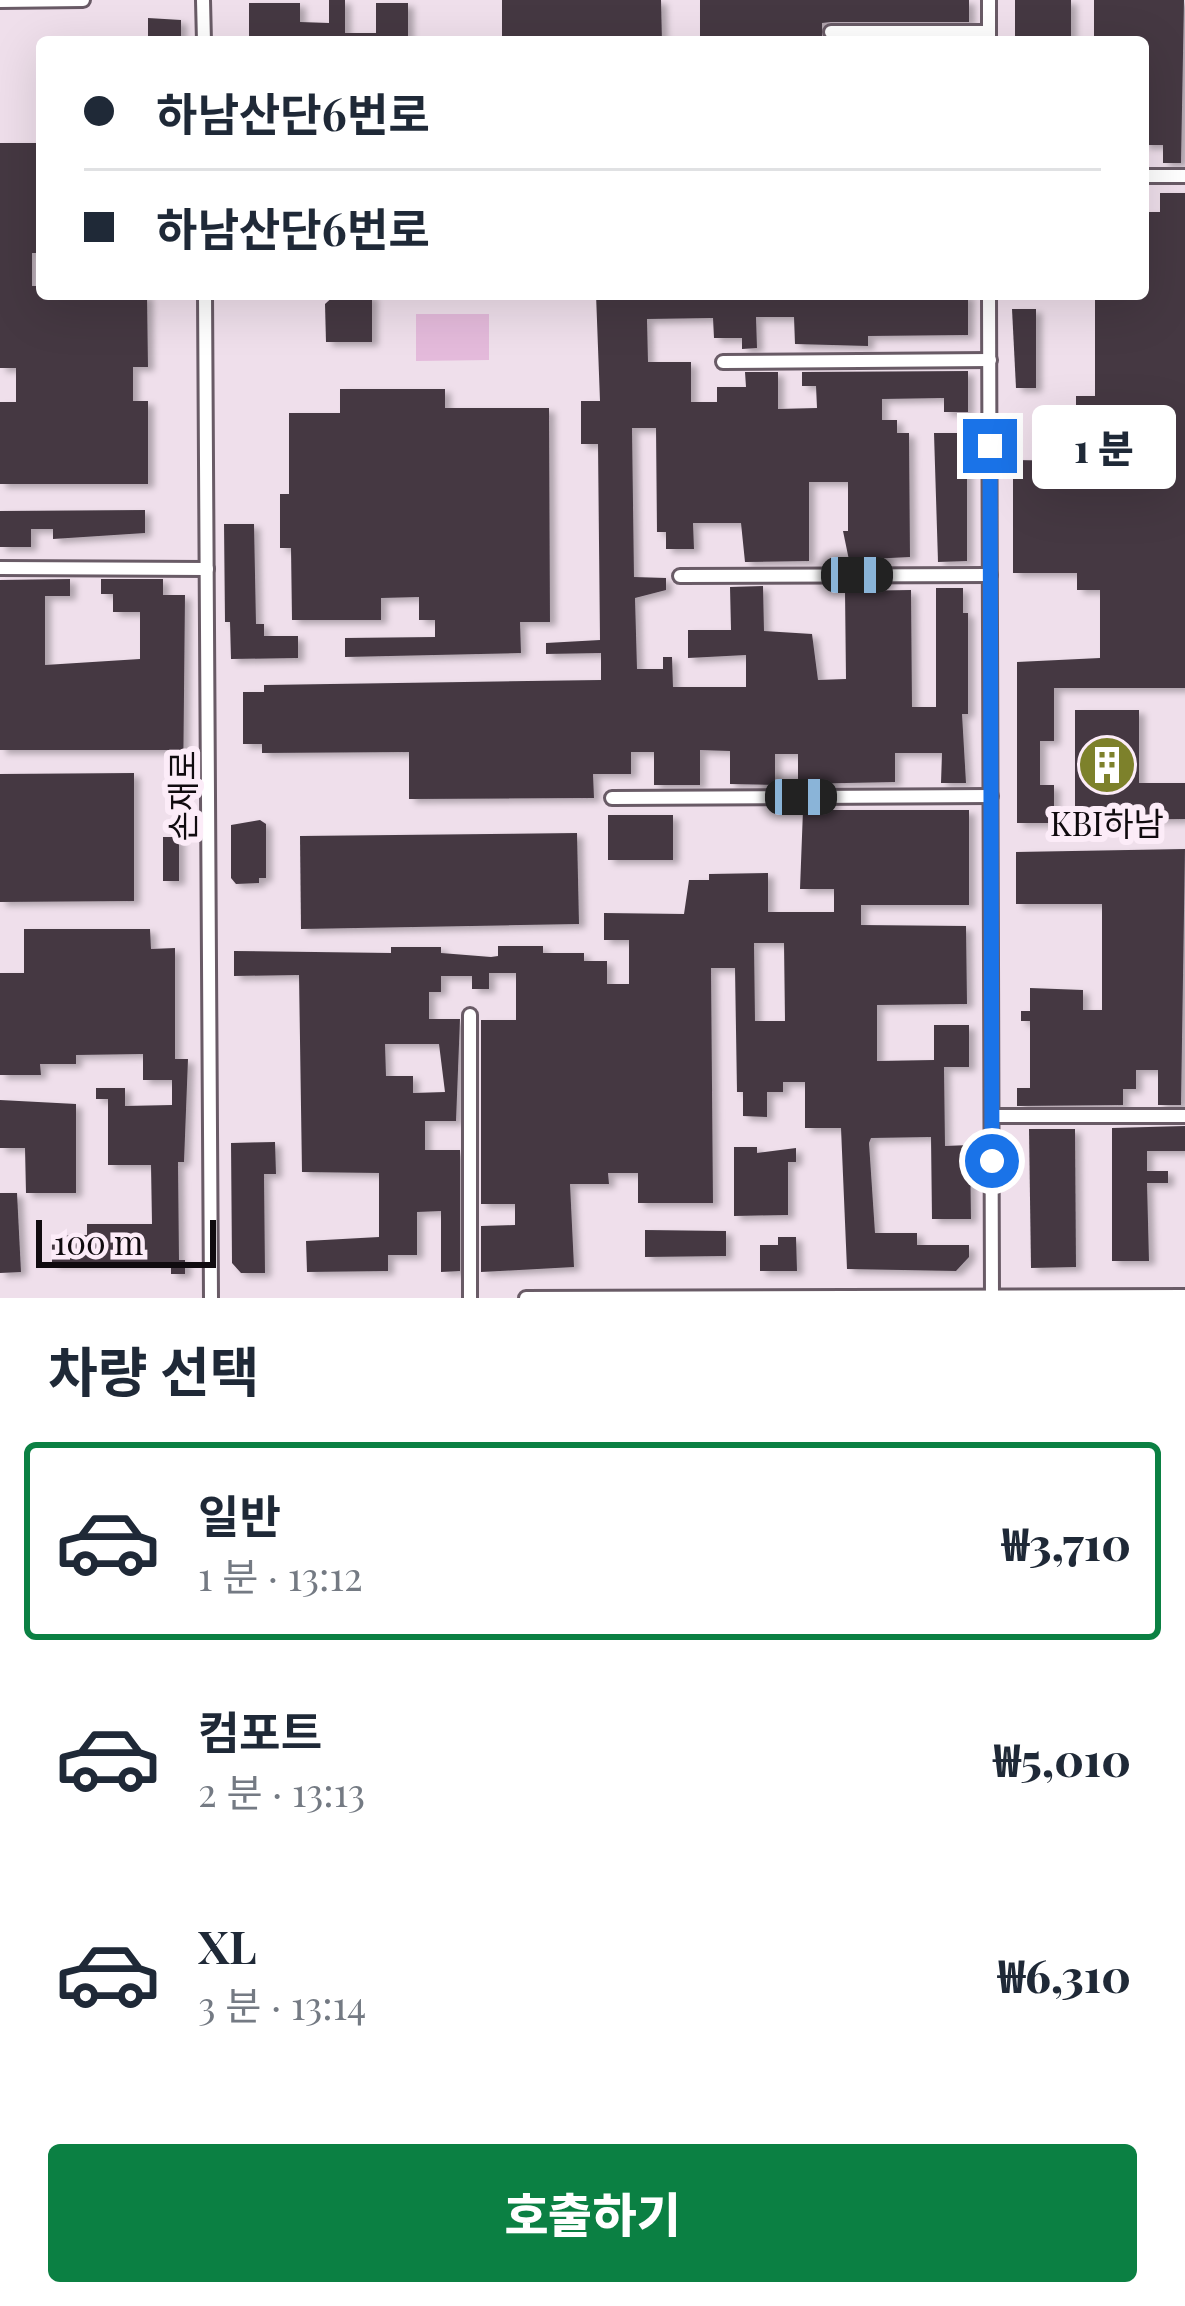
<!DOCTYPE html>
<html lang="ko">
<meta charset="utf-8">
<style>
:root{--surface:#fff;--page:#f6f6f7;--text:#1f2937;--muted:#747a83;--line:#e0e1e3;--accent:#0b8043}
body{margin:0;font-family:"Playfair Display","Noto Sans KR",serif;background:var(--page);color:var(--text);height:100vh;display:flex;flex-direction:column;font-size:45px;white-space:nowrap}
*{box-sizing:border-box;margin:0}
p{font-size:39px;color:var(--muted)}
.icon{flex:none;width:66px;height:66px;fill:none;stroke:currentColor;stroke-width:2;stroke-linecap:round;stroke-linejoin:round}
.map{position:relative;height:1298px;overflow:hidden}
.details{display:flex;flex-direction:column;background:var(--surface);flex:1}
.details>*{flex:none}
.top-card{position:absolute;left:36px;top:36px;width:1113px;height:264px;border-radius:12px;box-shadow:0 12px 48px #0002;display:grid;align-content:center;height:264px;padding:0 48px;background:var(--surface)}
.scale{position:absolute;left:36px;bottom:30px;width:180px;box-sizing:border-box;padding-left:12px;border:6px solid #100b0f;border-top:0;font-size:33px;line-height:42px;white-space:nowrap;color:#100b0f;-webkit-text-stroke:9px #fcecf8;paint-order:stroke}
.end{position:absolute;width:54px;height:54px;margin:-27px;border:15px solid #1a73e8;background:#fff;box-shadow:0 0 0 6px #fff}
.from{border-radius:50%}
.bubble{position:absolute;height:84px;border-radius:12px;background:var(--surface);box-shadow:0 12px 48px #0002;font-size:39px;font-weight:800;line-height:84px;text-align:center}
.car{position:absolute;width:36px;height:72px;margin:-36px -18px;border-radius:15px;box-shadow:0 0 9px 3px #0007;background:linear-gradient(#222 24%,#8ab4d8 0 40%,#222 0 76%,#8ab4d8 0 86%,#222 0)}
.top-card b{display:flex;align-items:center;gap:42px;height:114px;font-size:45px}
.top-card b+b{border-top:3px solid var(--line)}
.top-card i{width:30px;height:30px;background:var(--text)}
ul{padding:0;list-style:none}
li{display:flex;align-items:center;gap:36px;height:198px;margin:0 24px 18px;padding:0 24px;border:6px solid transparent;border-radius:12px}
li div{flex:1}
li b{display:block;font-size:45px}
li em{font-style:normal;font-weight:800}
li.selected{border-color:var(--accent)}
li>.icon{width:108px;height:108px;stroke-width:1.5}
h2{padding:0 48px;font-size:54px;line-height:144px}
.button{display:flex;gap:24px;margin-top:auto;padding:24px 48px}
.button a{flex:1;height:138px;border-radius:12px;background:var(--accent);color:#fff;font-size:48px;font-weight:800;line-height:138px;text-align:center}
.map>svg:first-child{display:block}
.green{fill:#e4badb}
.building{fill:#453943;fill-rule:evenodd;filter:url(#shadow)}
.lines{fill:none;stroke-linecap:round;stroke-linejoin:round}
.minor-casing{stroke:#695b66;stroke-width:18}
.minor{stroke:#fff;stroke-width:12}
.route{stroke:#1a73e8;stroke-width:15}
.labels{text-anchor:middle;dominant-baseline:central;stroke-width:12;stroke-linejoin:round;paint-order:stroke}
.street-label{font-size:33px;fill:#100b0f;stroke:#fcecf8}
.poi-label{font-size:33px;fill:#100b0f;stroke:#fcecf8}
</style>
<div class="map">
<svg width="1185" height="1298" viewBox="0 0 1185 1298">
<defs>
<filter id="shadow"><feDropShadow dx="6" dy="4" stdDeviation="3" flood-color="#0004"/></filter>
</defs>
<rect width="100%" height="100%" fill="#efdfeb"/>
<path class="green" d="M416,314H489V360L416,361Z"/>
<g class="building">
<path d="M329,0H345V33H376V3H408V42H249V3H300V22L329,23Z"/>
<path d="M502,0H661L662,42H502Z"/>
<path d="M700,0H969V22H831L822,23V38L700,42Z"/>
<rect x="1015" y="0" width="56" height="42"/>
<path d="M1094,0H1184L1181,163H1163V145H1143V42H1094Z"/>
<path d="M148,18L181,20V42H148Z"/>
<path d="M0,143H42V253H32V286H42V294H147L148,367H133V401H148V484H0V402H16V368H0Z"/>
<path d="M1160,193H1185V688H1054V741H1040V785H1054V823H1017V662L1100,658V590H1077V573H1013V460L1076,461V396H1095V296H1143V212H1160Z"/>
<path d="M336,294H372V342H326L325,304Z"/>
<path d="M596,294H968V335L868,336V346L795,344L794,317H756L757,348L742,349V338H714L713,318L647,319L648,362H691V402H717V387H746L745,372H778V409L817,408L816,386H802V372L968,371V412H944V398L882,399V420H897V433H909L910,557L849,560L843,531H848V482H809V561L745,562L741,523H693L694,549H666V532H657L656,428H632L634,577L666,578V590L635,598L637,669H663V657H672L673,687H746V655L688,658V630H731L730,587L763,586L764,631L812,634L818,680L846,679L845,591L911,590L912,707H936V588H963V613H968V714H962L966,783H941L942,753H895V782L798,784V754H775V785L730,784V751L700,750V785H654V752H631V774H593L594,798L409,799V752L262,753V744H243V692H264V685L601,680V653L546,654V643L600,640L598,444H581V401H600Z"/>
<path d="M1012,309H1036V388H1016Z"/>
<path d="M340,389H445V408H549L550,622H520L521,653L345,657V638L435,637V620H419V597L381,598V620H292L291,548H280V494H289V413H340Z"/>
<path d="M934,433H967V561L938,562Z"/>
<path d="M145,510V533L53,539V529H31V547H0V511Z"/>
<path d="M224,524H254L256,624H264V636H298V658L231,659L230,622H225Z"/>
<path d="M70,579V596H45V665L140,659V612H113V594H101V579H163V595H185L183,794H172L171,750H0V580Z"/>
<path d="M1075,710H1139V783H1185V819L1075,820Z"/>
<path d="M134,773V901L0,902V774Z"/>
<path d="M803,810H969V905H861V925L966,926L967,1004L877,1005V1061L934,1060V1025H969V1067H944L945,1146L970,1145L971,1219H932L931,1137L871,1138L869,1143L875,1233H917V1245H969V1257L956,1271L847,1269L841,1128H805V1082H783V1092H767V1117L743,1116V1092H737L735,968H711L713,1203H638V1173H608L609,1184H570L574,1267L481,1272V1226L515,1225V1204H481V1020H516V973H489V989H472V976H441V992H429V1019H460L456,1121H425V1150H460V1271L441,1272V1211L417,1212V1255H388V1271L307,1272L306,1241L379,1237V1173L302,1172L299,975L234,976V951L391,953V947H441V953L491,957L498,956V946H543V953H584V961H607V984H629V940H604V913L684,914L689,880H709V874L768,873V912H834V889H800ZM754,943H784L785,1021H755ZM385,1044H439L445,1092L413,1093V1076H386Z"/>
<rect x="608" y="815" width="65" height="45"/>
<path d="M260,820L266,824V878H259V883L236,884L231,878V825Z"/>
<path d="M577,833L579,924L301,929L300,836Z"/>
<rect x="163" y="837" width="16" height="44"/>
<path d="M1185,849L1181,1105H1158V1070H1136V1089H1123V1105L1017,1106V1088H1030V1021H1021V1011H1030V988L1083,990V1010H1102V904H1016V852Z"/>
<path d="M24,929H150L151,949L175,948V1059H188L184,1162H178L179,1260H185V1274H171V1263L52,1264V1236L87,1235V1224H152L151,1165H108V1099H96V1088H125V1106L172,1105V1080H143V1054L76,1055V1064H40L41,1075H0V973H24Z"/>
<path d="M0,1100L76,1104V1193H26L25,1148H0Z"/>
<path d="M1185,1126V1151H1147V1171H1168V1183H1147L1149,1261H1112V1128Z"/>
<path d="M1029,1129H1075L1076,1267L1031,1268Z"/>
<path d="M275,1142L276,1174H264L265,1273H241L232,1263L231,1143Z"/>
<path d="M734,1147H757V1153L796,1148V1162H788V1215L734,1216Z"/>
<path d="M0,1193H17L21,1272L0,1273Z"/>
<path d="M645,1230L726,1231V1256L645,1257Z"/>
<path d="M778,1237H796L797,1271H760V1245H778Z"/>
</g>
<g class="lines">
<g class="minor-casing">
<g id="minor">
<path d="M203,0L204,42"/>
<path d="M989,0V42"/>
<path d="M0,1L83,0"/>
<path d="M831,32H989"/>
<path d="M1143,176H1185"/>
<path d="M205,294L211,1298"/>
<path d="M989,294L992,1298"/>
<path d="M723,362L990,360"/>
<path d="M0,568L207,569"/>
<path d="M680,576L990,575"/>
<path d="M612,798L991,796"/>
<path d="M470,1015V1298"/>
<path d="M992,1116H1185"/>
<path d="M526,1298L1185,1296"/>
</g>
</g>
<use href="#minor" class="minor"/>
</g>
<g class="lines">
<path class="route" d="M990,446L992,1161"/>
</g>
<defs>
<g id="building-disc" transform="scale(3)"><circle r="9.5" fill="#7d812b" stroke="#fcecf8"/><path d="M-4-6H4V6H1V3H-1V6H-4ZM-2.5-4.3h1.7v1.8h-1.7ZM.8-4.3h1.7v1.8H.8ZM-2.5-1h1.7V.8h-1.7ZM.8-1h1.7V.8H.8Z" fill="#fff"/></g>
</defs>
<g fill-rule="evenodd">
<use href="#building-disc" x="1107" y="765"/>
</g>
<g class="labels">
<g class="street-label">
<text transform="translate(181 796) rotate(-90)">손재로</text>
</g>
<g class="poi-label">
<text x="1107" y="822">KBI하남</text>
</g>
</g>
</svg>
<div class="scale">100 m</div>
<i class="end from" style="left:992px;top:1161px"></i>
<i class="end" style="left:990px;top:446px"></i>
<div class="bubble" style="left:1032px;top:405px;width:144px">1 분</div>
<i class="car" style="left:857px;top:575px;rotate:90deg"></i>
<i class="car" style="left:801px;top:797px;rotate:90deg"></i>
<div class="top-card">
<b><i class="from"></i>하남산단6번로</b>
<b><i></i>하남산단6번로</b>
</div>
</div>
<section class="details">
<h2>차량 선택</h2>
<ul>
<li class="selected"><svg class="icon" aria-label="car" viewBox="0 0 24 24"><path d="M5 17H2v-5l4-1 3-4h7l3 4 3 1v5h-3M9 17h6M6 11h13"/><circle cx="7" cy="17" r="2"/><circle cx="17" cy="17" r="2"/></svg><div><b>일반</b><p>1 분 · 13:12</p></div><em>₩3,710</em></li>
<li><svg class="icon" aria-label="car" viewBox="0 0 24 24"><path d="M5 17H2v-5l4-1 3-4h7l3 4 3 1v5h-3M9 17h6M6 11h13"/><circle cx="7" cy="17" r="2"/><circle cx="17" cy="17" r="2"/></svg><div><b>컴포트</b><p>2 분 · 13:13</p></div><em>₩5,010</em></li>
<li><svg class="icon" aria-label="car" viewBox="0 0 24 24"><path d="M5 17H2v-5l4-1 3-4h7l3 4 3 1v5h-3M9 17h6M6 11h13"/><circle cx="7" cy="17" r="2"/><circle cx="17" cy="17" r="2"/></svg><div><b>XL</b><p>3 분 · 13:14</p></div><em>₩6,310</em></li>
</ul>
<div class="button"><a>호출하기</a></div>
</section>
